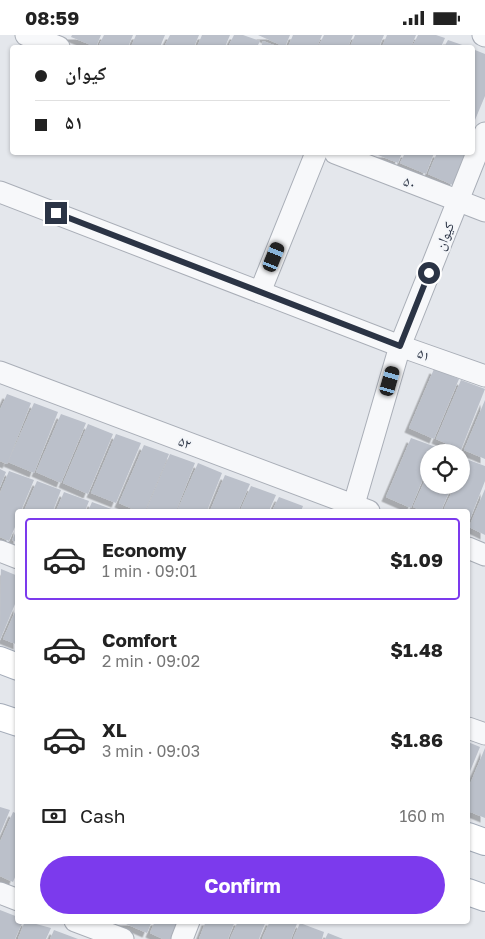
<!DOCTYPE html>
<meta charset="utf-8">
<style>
:root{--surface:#fff;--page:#f2f2f2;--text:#222;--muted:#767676;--line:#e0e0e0;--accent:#7c3aed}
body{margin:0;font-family:"Golos Text","Noto Naskh Arabic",sans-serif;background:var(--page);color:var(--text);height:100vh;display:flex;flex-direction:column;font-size:19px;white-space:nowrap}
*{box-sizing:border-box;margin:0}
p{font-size:16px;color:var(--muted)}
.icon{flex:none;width:28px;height:28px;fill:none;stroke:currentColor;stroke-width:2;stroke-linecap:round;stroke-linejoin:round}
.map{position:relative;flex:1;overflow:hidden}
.sheet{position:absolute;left:15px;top:474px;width:455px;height:415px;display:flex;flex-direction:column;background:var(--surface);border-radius:5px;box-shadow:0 1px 4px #0004}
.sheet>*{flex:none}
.guide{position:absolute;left:10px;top:10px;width:465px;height:110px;border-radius:5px;box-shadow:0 1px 4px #0004;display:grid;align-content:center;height:110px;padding:0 25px;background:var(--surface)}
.controls{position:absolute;left:420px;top:409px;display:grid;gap:10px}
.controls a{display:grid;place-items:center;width:50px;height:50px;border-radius:50%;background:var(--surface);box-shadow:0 1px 4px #0004;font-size:25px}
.end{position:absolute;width:22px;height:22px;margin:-11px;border:6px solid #2b3445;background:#fff;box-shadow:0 0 0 2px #fff}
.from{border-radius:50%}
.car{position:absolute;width:15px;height:30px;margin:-15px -8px;border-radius:6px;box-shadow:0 0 4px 1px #0007;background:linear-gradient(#222 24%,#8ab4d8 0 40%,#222 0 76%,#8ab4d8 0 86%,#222 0)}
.guide b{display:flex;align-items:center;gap:18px;height:48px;font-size:19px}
.guide b+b{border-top:1px solid var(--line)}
.guide i{width:12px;height:12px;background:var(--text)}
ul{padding:9px 0 0;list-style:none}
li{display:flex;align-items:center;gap:15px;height:82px;margin:0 10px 8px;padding:0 15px;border:2px solid transparent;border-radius:5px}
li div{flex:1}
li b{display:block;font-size:19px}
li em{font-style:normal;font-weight:700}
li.on{border-color:var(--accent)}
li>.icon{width:45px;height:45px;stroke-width:1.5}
.pay{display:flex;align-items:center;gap:12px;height:55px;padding:0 25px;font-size:19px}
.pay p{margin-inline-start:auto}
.button{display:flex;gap:10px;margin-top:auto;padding:10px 25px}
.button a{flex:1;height:58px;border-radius:30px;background:var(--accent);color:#fff;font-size:20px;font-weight:700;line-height:58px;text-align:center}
.status{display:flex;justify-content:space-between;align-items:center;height:35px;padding:0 25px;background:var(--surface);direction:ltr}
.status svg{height:14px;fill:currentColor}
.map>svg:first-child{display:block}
.building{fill:#bbc0ca;filter:url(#shadow)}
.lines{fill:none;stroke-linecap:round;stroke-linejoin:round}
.minor-casing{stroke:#a9aeb7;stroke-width:23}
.major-casing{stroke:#a3abb8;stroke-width:28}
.minor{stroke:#f7f8fa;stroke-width:21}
.major{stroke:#fff;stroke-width:26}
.route{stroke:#2b3445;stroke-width:6}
.labels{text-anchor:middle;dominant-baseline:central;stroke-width:4;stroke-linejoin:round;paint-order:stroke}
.street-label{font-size:14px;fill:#2b3445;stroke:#f4f6f9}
</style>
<div class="status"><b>08:59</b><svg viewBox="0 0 49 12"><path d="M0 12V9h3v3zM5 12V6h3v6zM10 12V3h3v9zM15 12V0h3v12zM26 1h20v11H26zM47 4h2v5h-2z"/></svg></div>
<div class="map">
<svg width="485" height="904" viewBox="0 0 485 904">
<defs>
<filter id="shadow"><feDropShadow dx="-4.5" dy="4.5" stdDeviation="0" flood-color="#0004"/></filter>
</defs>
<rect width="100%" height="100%" fill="#e4e7ec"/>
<g class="building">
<path d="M72,0H101L96,12L71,2Z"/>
<path d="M104,0H133L128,12H98Z"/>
<path d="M136,0H165L160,12H131Z"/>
<path d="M170,0H199L194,12H164Z"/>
<path d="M202,0H230L225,12H197Z"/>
<path d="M234,0H243L260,6L257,12H228Z"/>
<path d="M258,0H290L285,12Z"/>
<path d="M293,0H322L317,12H288Z"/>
<path d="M324,0H353L348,12H318Z"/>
<path d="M355,0H384L379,12H350Z"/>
<path d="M387,0H416L411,12H382Z"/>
<path d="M418,0H436L445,3L441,12H412Z"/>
<path d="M448,5L468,12H444Z"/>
<path d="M263,6L279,12H261Z"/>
<path d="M475,15L485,19V61L475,85L472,84V21Z"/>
<path d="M373,118H402L398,128Z"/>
<path d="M405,118H434L426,139L400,128Z"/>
<path d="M437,118H466L453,150L428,139Z"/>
<path d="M434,334L459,344L434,404L409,393Z"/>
<path d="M461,345L485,354L461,415L436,404Z"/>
<path d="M7,359L31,368L7,429L0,426V375Z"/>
<path d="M485,365V424L464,415Z"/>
<path d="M34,368L58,377L34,438L8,427Z"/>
<path d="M61,379L86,388L61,448L36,437Z"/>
<path d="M88,389L113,399L88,459L63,448Z"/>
<path d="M116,399L141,408L116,468L91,458Z"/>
<path d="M411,403L436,412L433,418H429V429L411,473L386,462Z"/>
<path d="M144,410L169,419L145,476H137L119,468Z"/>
<path d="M170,419L195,428L176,476H146Z"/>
<path d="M466,424L485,431V446L468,489V476H443L455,450H461V434Z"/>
<path d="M198,428L222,438L207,476H177Z"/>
<path d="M0,434L6,437L0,452Z"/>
<path d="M9,436L34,445L21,476H18V485L9,506L0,502V458Z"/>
<path d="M429,436V450H452L441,476H423L413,472Z"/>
<path d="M225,440L250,449L238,476H210Z"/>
<path d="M37,446L61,455L53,476H24Z"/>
<path d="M251,451L276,460L269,476H240Z"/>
<path d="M485,454V500L469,492Z"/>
<path d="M64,457L89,466L85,476H56Z"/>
<path d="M279,462L303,471L301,476H272Z"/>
<path d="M92,467L117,476H88Z"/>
<path d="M18,492V508L12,505Z"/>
<path d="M1,534L18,541V562L0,605Z"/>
<path d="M18,570V610L3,604Z"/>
<path d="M468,707L480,712L468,741Z"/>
<path d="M485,713V783L468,776V754Z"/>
<path d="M0,772L10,775L0,799Z"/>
<path d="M13,777L18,779V835L13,847L0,841V807Z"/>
<path d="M0,875L18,882V886H23L15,904H0Z"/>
<path d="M25,886L51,893L46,904H18Z"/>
<path d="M119,886H152L147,898Z"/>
<path d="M155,886H184L177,904H163L150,898Z"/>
<path d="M206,886H235L228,904H199Z"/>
<path d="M238,886H266L259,904H230Z"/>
<path d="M270,886H298L291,904H262Z"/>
<path d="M300,888L324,897L322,904H293Z"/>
<path d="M54,895L78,904H50Z"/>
<path d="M328,898L343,904H325Z"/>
</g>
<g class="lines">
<g class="minor-casing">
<g id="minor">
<path d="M26,0L59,12"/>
<path d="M483,0L485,1"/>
<path d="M335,118L485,176"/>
<path d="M0,157L400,311L485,341"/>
<path d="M260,257L316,118"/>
<path d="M0,337L369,476"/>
<path d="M352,476L400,311L485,98"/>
<path d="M468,513L485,520"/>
<path d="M0,516L18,523"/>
<path d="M468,693L485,699"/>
<path d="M0,858L18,865"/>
<path d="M75,886L123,904"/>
<path d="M182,904L189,886"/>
</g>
</g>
<g class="major-casing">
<g id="major">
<path d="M0,625L18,632"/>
<path d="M0,682L18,688"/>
<path d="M468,801L485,807"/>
<path d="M468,857L485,863"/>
</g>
</g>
<use href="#minor" class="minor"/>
<use href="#major" class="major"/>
</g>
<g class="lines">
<path class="route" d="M56,178L400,311L429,238"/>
</g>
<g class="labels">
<g class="street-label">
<text transform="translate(410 147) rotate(21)">۵۰</text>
<text transform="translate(444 201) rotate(-68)">کیوان</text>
<text transform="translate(424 319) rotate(20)">۵۱</text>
<text transform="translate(185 407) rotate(21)">۵۲</text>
</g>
</g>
</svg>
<div class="controls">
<a><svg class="icon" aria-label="locate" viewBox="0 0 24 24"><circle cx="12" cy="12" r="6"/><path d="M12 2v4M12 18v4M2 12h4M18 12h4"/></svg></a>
</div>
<i class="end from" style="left:429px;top:238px"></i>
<i class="end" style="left:56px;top:178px"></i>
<i class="car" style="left:274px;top:222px;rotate:22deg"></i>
<i class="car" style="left:390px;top:346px;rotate:16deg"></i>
<div class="guide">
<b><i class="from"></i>کیوان</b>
<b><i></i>۵۱</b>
</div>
<section class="sheet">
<ul>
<li class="on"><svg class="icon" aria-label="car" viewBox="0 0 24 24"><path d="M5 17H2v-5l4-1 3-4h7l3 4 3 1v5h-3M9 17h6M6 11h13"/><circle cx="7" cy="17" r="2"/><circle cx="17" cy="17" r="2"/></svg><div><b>Economy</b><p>1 min · 09:01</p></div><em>$1.09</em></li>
<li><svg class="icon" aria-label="car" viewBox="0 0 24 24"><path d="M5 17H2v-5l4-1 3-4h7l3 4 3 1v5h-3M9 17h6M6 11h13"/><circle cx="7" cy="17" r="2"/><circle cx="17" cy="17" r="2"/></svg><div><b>Comfort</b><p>2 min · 09:02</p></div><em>$1.48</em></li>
<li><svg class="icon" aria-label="car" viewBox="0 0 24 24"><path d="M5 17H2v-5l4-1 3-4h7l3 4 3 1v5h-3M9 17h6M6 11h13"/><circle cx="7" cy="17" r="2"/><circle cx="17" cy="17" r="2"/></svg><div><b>XL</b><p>3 min · 09:03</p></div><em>$1.86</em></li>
</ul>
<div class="pay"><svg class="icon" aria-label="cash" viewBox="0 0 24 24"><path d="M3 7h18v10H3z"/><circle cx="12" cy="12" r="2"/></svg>Cash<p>160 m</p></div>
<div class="button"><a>Confirm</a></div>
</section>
</div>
